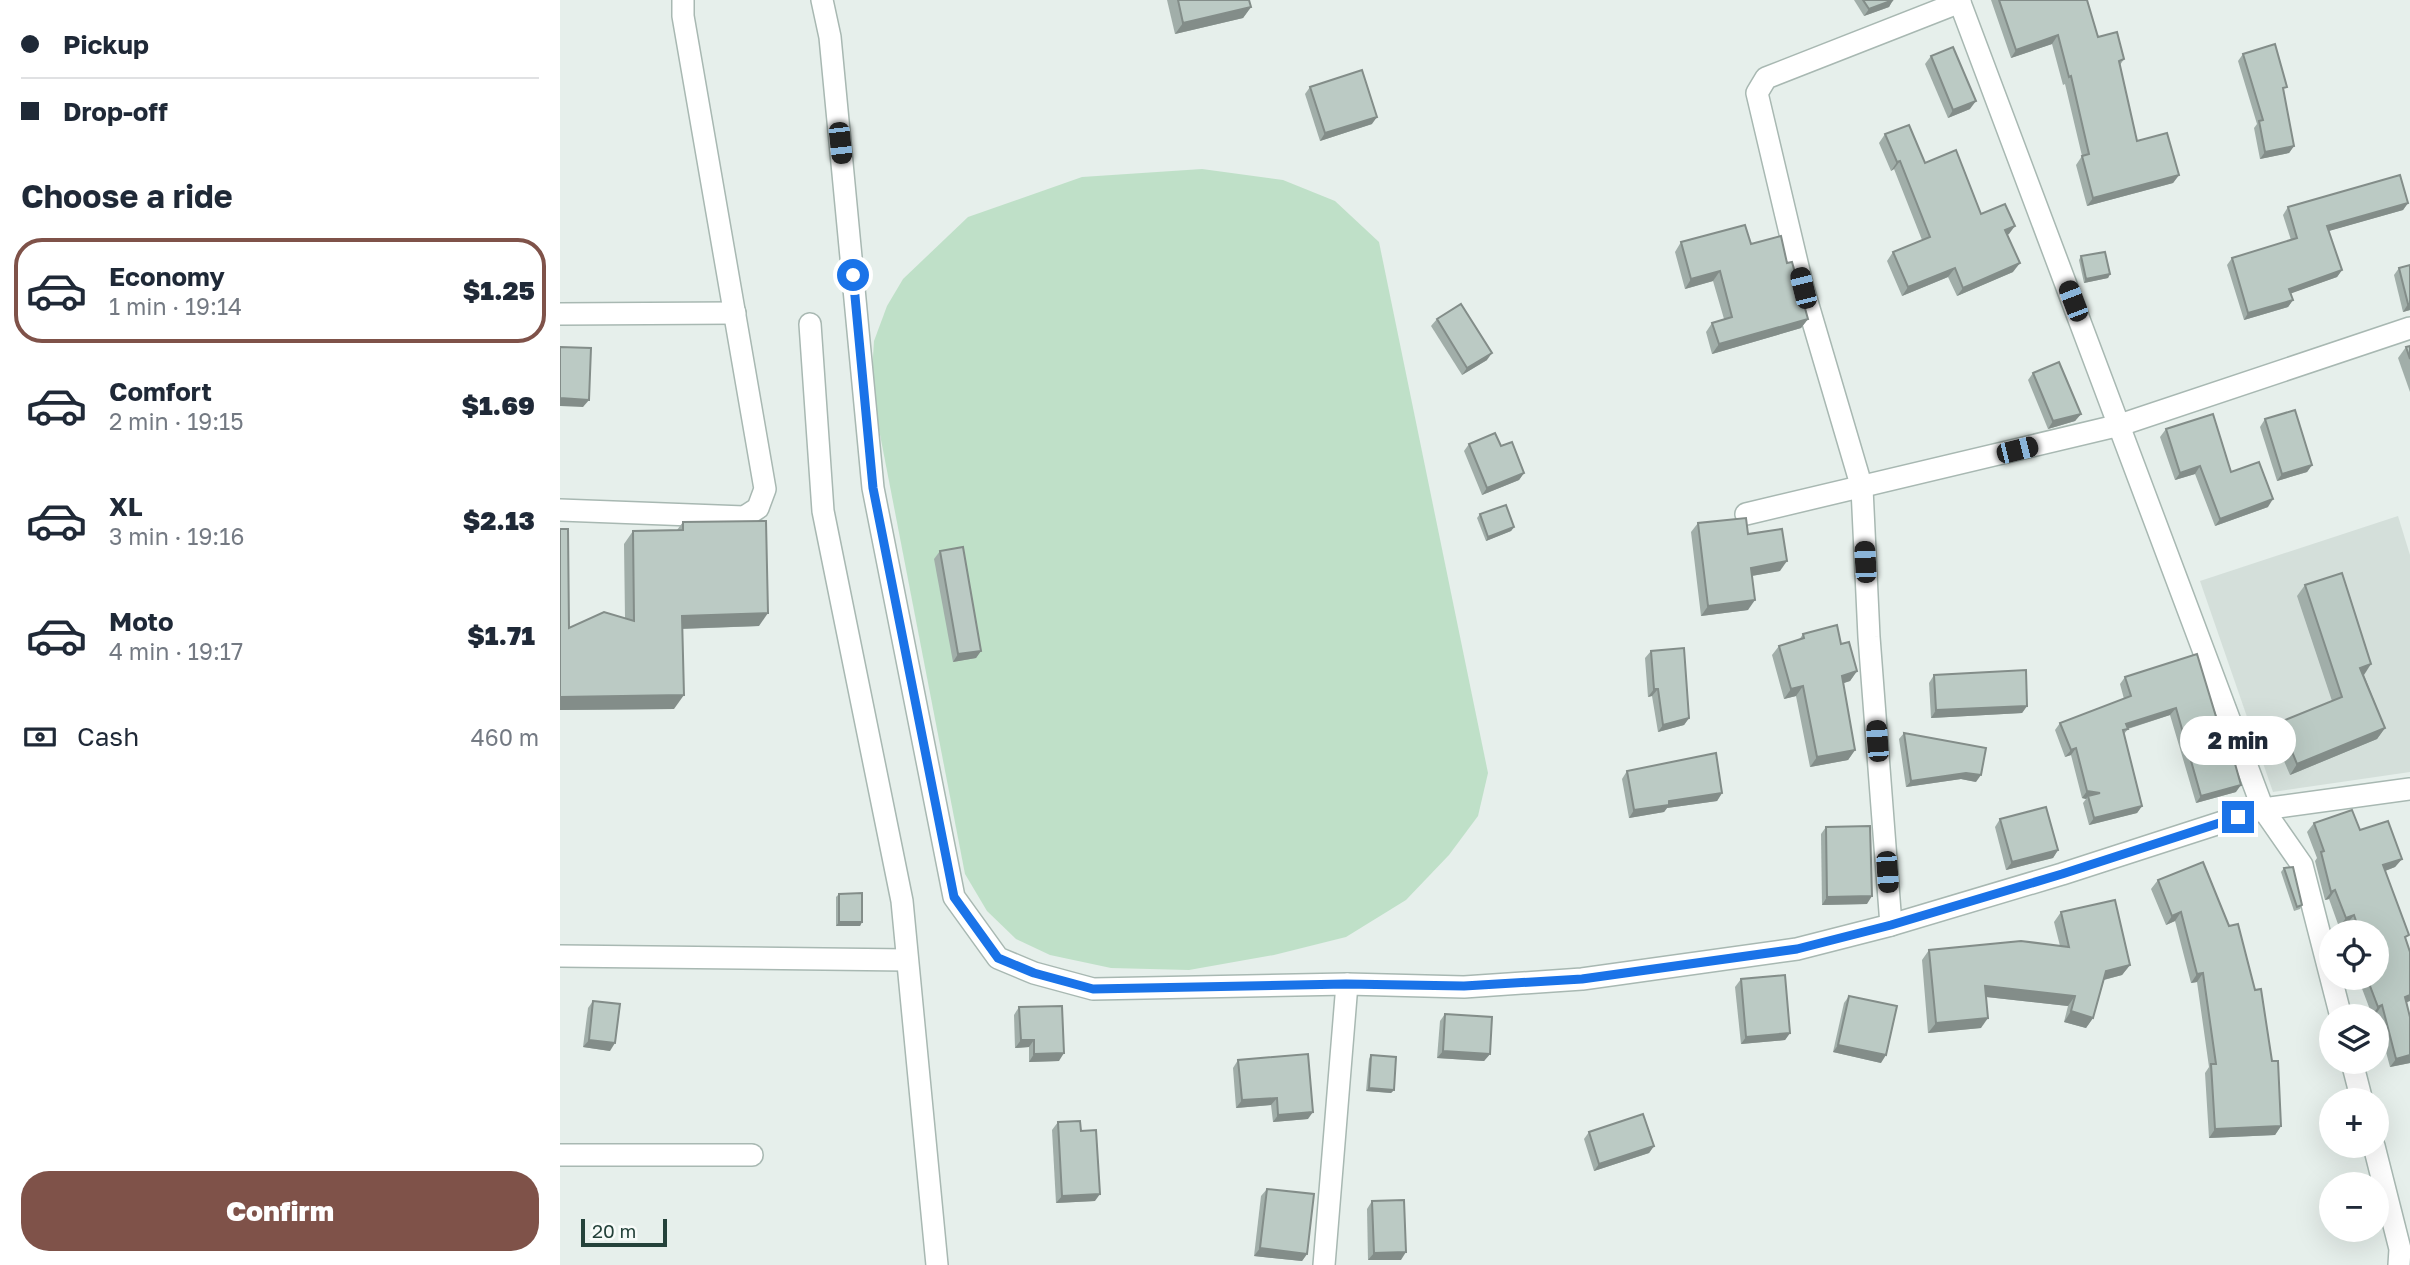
<!DOCTYPE html>
<meta charset="utf-8">
<style>
:root{--surface:#fff;--page:#f2f2f3;--text:#1f2937;--muted:#747a83;--line:#e0e1e3;--accent:#7f5249}
body{margin:0;font-family:"Golos Text",sans-serif;background:var(--page);color:var(--text);height:100vh;display:flex;flex-direction:column;font-size:26px;white-space:nowrap}
*{box-sizing:border-box;margin:0}
p{font-size:23px;color:var(--muted)}
.icon{flex:none;width:38px;height:38px;fill:none;stroke:currentColor;stroke-width:2;stroke-linecap:round;stroke-linejoin:round}
.map{position:relative;flex:1;overflow:hidden}
.sheet{display:flex;flex-direction:column;background:var(--surface);width:560px}
.sheet>*{flex:none}
.guide{display:grid;align-content:center;height:154px;padding:0 21px;background:var(--surface)}
.fabs{position:absolute;left:1759px;top:920px;display:grid;gap:14px}
.fabs a{display:grid;place-items:center;width:70px;height:70px;border-radius:50%;background:var(--surface);box-shadow:0 7px 28px #0002;font-size:35px}
.scale{position:absolute;left:21px;bottom:18px;width:86px;box-sizing:border-box;padding-left:7px;border:4px solid #24423a;border-top:0;font-size:19px;line-height:24px;white-space:nowrap;color:#24423a;-webkit-text-stroke:5px #f7fbf9;paint-order:stroke}
.end{position:absolute;width:32px;height:32px;margin:-16px;border:9px solid #1a73e8;background:#fff;box-shadow:0 0 0 4px #fff}
.from{border-radius:50%}
.bubble{position:absolute;height:49px;border-radius:24px;background:var(--surface);box-shadow:0 7px 28px #0002;font-size:23px;font-weight:800;line-height:49px;text-align:center}
.car{position:absolute;width:21px;height:42px;margin:-21px -10px;border-radius:9px;box-shadow:0 0 5px 2px #0007;background:linear-gradient(#222 24%,#8ab4d8 0 40%,#222 0 76%,#8ab4d8 0 86%,#222 0)}
.guide b{display:flex;align-items:center;gap:24px;height:66px;font-size:26px}
.guide b+b{border-top:2px solid var(--line)}
.guide i{width:18px;height:18px;background:var(--text)}
ul{padding:0;list-style:none}
li{display:flex;align-items:center;gap:21px;height:105px;margin:0 14px 10px;padding:0 7px;border:4px solid transparent;border-radius:28px}
li div{flex:1}
li b{display:block;font-size:26px}
li em{font-style:normal;font-weight:800}
li.current{border-color:var(--accent)}
li>.icon{width:63px;height:63px;stroke-width:1.5}
h2{padding:0 21px;font-size:32px;line-height:84px}
.pay{display:flex;align-items:center;gap:18px;height:77px;padding:0 21px;font-size:26px}
.pay p{margin-inline-start:auto}
.button{display:flex;gap:14px;margin-top:auto;padding:14px 21px}
.button a{flex:1;height:80px;border-radius:28px;background:var(--accent);color:#fff;font-size:28px;font-weight:800;line-height:80px;text-align:center}
main{display:flex;flex:1;min-height:0}
.map>svg:first-child{display:block}
.built{fill:#d4dfda}
.green{fill:#bfe0c8}
.lines{fill:none;stroke-linecap:round;stroke-linejoin:round}
.street-casing{stroke:#a8b8b2;stroke-width:24}
.street{stroke:#fff;stroke-width:21}
.wall{fill:#a1aea9}
.shaded-wall{fill:#838d89}
.building{fill:#bbcac4;stroke:#838d89;stroke-width:2}
.route{stroke:#1a73e8;stroke-width:9}
</style>
<main>
<section class="sheet">
<div class="guide">
<b><i class="from"></i>Pickup</b>
<b><i></i>Drop-off</b>
</div>
<h2>Choose a ride</h2>
<ul>
<li class="current"><svg class="icon" aria-label="car" viewBox="0 0 24 24"><path d="M5 17H2v-5l4-1 3-4h7l3 4 3 1v5h-3M9 17h6M6 11h13"/><circle cx="7" cy="17" r="2"/><circle cx="17" cy="17" r="2"/></svg><div><b>Economy</b><p>1 min · 19:14</p></div><em>$1.25</em></li>
<li><svg class="icon" aria-label="car" viewBox="0 0 24 24"><path d="M5 17H2v-5l4-1 3-4h7l3 4 3 1v5h-3M9 17h6M6 11h13"/><circle cx="7" cy="17" r="2"/><circle cx="17" cy="17" r="2"/></svg><div><b>Comfort</b><p>2 min · 19:15</p></div><em>$1.69</em></li>
<li><svg class="icon" aria-label="car" viewBox="0 0 24 24"><path d="M5 17H2v-5l4-1 3-4h7l3 4 3 1v5h-3M9 17h6M6 11h13"/><circle cx="7" cy="17" r="2"/><circle cx="17" cy="17" r="2"/></svg><div><b>XL</b><p>3 min · 19:16</p></div><em>$2.13</em></li>
<li><svg class="icon" aria-label="car" viewBox="0 0 24 24"><path d="M5 17H2v-5l4-1 3-4h7l3 4 3 1v5h-3M9 17h6M6 11h13"/><circle cx="7" cy="17" r="2"/><circle cx="17" cy="17" r="2"/></svg><div><b>Moto</b><p>4 min · 19:17</p></div><em>$1.71</em></li>
</ul>
<div class="pay"><svg class="icon" aria-label="cash" viewBox="0 0 24 24"><path d="M3 7h18v10H3z"/><circle cx="12" cy="12" r="2"/></svg>Cash<p>460 m</p></div>
<div class="button"><a>Confirm</a></div>
</section>
<div class="map">
<svg width="1850" height="1265" viewBox="0 0 1850 1265">
<rect width="100%" height="100%" fill="#e6efeb"/>
<path class="built" d="M1838,516L1850,555V772L1713,792L1640,581Z"/>
<path class="green" d="M642,169L723,180L775,201L819,242L928,773L918,816L889,855L846,900L786,937L714,955L629,970L551,968L490,955L456,939L427,911L405,874L311,388L314,341L327,306L343,279L408,217L522,177Z"/>
<g class="lines">
<g class="street-casing">
<g id="street">
<path d="M262,0L270,37L313,488L394,897L438,958L474,973L533,989L787,984L904,987L1022,979L1237,949L1331,925L1502,874L1703,809L1850,789"/>
<path d="M1399,0L1703,809L1742,865L1781,1017"/>
<path d="M0,314L175,313"/>
<path d="M250,324L263,511L342,901L377,1265"/>
<path d="M0,510L184,517L198,508L205,489L123,16V0"/>
<path d="M1186,514L1560,425L1850,328"/>
<path d="M1331,925L1309,637L1302,488L1243,288L1197,93L1206,78L1400,2"/>
<path d="M0,956L347,960"/>
<path d="M1792,1062L1802,1101"/>
<path d="M1814,1146L1840,1249L1839,1265"/>
<path d="M0,1155H192"/>
<path d="M764,1265L787,984"/>
</g>
</g>
<use href="#street" class="street"/>
</g>
<g class="wall">
<path d="M607,0H689L691,7L683,18L615,34Z"/>
<path d="M1294,0H1333L1329,7L1304,16Z"/>
<path d="M1431,0H1527L1538,37L1564,59L1560,65L1577,141L1619,175L1613,183L1527,206L1516,165L1522,156L1505,84L1503,85L1492,44L1451,58Z"/>
<path d="M1683,54L1723,92L1734,146L1729,153L1700,159L1694,128L1697,124L1678,61Z"/>
<path d="M1371,56L1410,109L1388,118L1365,64Z"/>
<path d="M750,87L812,124L760,141L745,94Z"/>
<path d="M1325,134L1365,163L1421,214L1449,234L1447,235L1453,272L1397,296L1388,277L1342,296L1327,261L1333,252L1362,240L1334,169L1331,171L1319,143Z"/>
<path d="M1848,203L1843,210L1768,231L1782,270L1777,277L1731,293L1733,300L1728,307L1684,320L1667,265L1672,258L1731,240L1723,215L1728,207Z"/>
<path d="M1121,242L1191,244L1227,263L1248,319L1241,328L1152,354L1146,332L1152,323L1164,319L1153,281L1125,289L1115,252Z"/>
<path d="M1521,256L1550,274L1548,278L1524,283L1519,260Z"/>
<path d="M1839,268L1850,310L1843,312L1834,275Z"/>
<path d="M877,319L927,360L902,375L871,326Z"/>
<path d="M1850,346V392L1838,358L1846,347Z"/>
<path d="M1473,373L1521,414L1515,421L1488,429L1468,380Z"/>
<path d="M1705,419L1752,465L1747,472L1717,481L1700,427Z"/>
<path d="M1606,429L1671,472L1708,507L1655,526L1635,474L1615,480L1600,437Z"/>
<path d="M909,444L941,446L964,473L959,480L922,495L904,451Z"/>
<path d="M920,514L954,527L951,531L926,541L917,518Z"/>
<path d="M123,522L199,626L123,629L114,709L0,710V529L9,628L65,618L64,544L73,531L117,530Z"/>
<path d="M1138,523L1188,534L1220,571L1192,576L1188,610L1141,616L1131,532Z"/>
<path d="M380,551L421,651L416,658L393,662L374,559Z"/>
<path d="M1745,585L1804,675L1825,728L1817,739L1730,775L1712,733L1720,722L1772,701L1737,596Z"/>
<path d="M1243,634L1281,644L1297,671L1290,681L1283,683L1295,750L1288,760L1250,767L1236,696L1224,699L1212,655L1219,646L1239,640Z"/>
<path d="M1091,651L1129,718L1124,725L1098,732L1092,696L1088,697L1085,658Z"/>
<path d="M1637,654L1676,792L1636,803L1610,715L1568,729L1564,734L1582,806L1577,813L1529,825L1523,803L1526,799L1522,798L1511,755L1505,757L1495,730L1500,723L1564,699L1560,684L1565,677Z"/>
<path d="M1374,675L1467,706L1462,713L1371,718L1369,683Z"/>
<path d="M1344,733L1416,782L1401,779L1346,787L1339,739Z"/>
<path d="M1067,771L1162,793L1157,801L1107,808L1104,812L1069,818L1062,779Z"/>
<path d="M1440,819L1498,850L1493,858L1446,870L1435,827Z"/>
<path d="M1754,823L1800,830L1842,859L1835,867L1825,871L1846,940V1003L1850,1017V1063L1830,1067L1816,1014L1812,1015L1798,978H1816V933H1791L1787,924L1779,927L1769,899L1765,900L1755,861L1757,858L1747,832Z"/>
<path d="M1266,827L1307,904L1262,905L1261,834Z"/>
<path d="M1643,862L1721,1126L1715,1135L1649,1138L1645,1073L1649,1067L1637,982L1631,983L1615,921L1606,925L1591,889L1598,880Z"/>
<path d="M1724,868L1742,905L1740,909L1734,911L1721,872Z"/>
<path d="M279,894L302,922L300,926H276V897Z"/>
<path d="M1501,912L1570,965L1562,975L1544,980L1533,1018L1526,1028L1504,1022L1508,1006L1426,997L1421,1028L1368,1033L1362,960L1369,950L1500,946L1494,922Z"/>
<path d="M1181,979L1230,1033L1225,1040L1181,1044L1175,987Z"/>
<path d="M1289,996L1321,1063L1273,1052L1284,1003Z"/>
<path d="M33,1001L50,1051L23,1047L28,1008Z"/>
<path d="M459,1007L499,1061L469,1062V1047L455,1048L454,1015Z"/>
<path d="M885,1014L930,1054L924,1061L877,1058L880,1021Z"/>
<path d="M811,1055L834,1090L831,1093L806,1091L809,1059Z"/>
<path d="M678,1060L748,1119L713,1122L711,1105L676,1108L673,1068Z"/>
<path d="M498,1122L521,1131L535,1201L496,1203L492,1130Z"/>
<path d="M1029,1132L1094,1146L1089,1153L1034,1171L1024,1139Z"/>
<path d="M707,1189L747,1254L742,1261L694,1256L701,1196Z"/>
<path d="M812,1201L841,1260H808L807,1209Z"/>
</g>
<g class="shaded-wall">
<path d="M1333,0L1329,7L1304,16L1309,9Z"/>
<path d="M691,7L683,18L615,34L623,23Z"/>
<path d="M1498,35L1492,44L1451,58L1456,50Z"/>
<path d="M1416,101L1410,109L1388,118L1393,110Z"/>
<path d="M817,117L812,124L760,141L765,133Z"/>
<path d="M1734,146L1729,153L1700,159L1705,152Z"/>
<path d="M1340,161L1334,169L1331,171L1337,162Z"/>
<path d="M1619,175L1613,183L1527,206L1533,198Z"/>
<path d="M1848,203L1843,210L1762,233L1767,226Z"/>
<path d="M1455,226L1449,234L1439,238L1445,230Z"/>
<path d="M1460,263L1453,272L1397,296L1403,288Z"/>
<path d="M1395,268L1388,277L1342,296L1348,287Z"/>
<path d="M1782,270L1777,277L1724,296L1729,289Z"/>
<path d="M1160,271L1153,281L1125,289L1131,279Z"/>
<path d="M1550,274L1548,278L1524,283L1526,279Z"/>
<path d="M1733,300L1728,307L1684,320L1688,313Z"/>
<path d="M1848,304H1850V310L1843,312Z"/>
<path d="M1248,319L1241,328L1152,354L1159,344Z"/>
<path d="M932,353L927,360L902,375L907,368Z"/>
<path d="M0,398L29,400L23,407L0,406Z"/>
<path d="M1521,414L1515,421L1488,429L1493,421Z"/>
<path d="M1752,465L1747,472L1717,481L1722,474Z"/>
<path d="M1640,466L1635,474L1615,480L1620,473Z"/>
<path d="M964,473L959,480L922,495L927,488Z"/>
<path d="M1713,499L1708,507L1655,526L1660,519Z"/>
<path d="M954,527L951,531L926,541L928,537Z"/>
<path d="M1227,561L1220,571L1185,577L1191,568Z"/>
<path d="M1195,600L1188,610L1141,616L1148,606Z"/>
<path d="M208,613L199,626L113,629L122,616Z"/>
<path d="M421,651L416,658L393,662L398,654Z"/>
<path d="M1811,664L1804,675L1792,679L1800,668Z"/>
<path d="M1297,671L1290,681L1275,686L1282,676Z"/>
<path d="M1243,686L1236,696L1224,699L1231,689Z"/>
<path d="M1094,689H1098L1092,696L1088,697Z"/>
<path d="M124,695L114,709L0,710V697Z"/>
<path d="M1467,706L1462,713L1371,718L1376,710Z"/>
<path d="M1616,708L1610,715L1560,731L1566,724Z"/>
<path d="M1129,718L1124,725L1098,732L1103,725Z"/>
<path d="M1825,728L1817,739L1730,775L1737,764Z"/>
<path d="M1516,748L1511,755L1505,757L1511,750Z"/>
<path d="M1295,750L1288,760L1250,767L1257,757Z"/>
<path d="M1406,773L1421,775L1416,782L1401,779L1346,787L1351,781Z"/>
<path d="M1681,785L1676,792L1636,803L1641,796Z"/>
<path d="M1527,791L1540,793L1528,796L1526,799L1522,798Z"/>
<path d="M1162,793L1157,801L1107,808L1104,812L1069,818L1074,810L1109,801Z"/>
<path d="M1582,806L1577,813L1529,825L1534,818Z"/>
<path d="M1498,850L1493,858L1446,870L1452,862Z"/>
<path d="M1842,859L1835,867L1817,874L1823,865Z"/>
<path d="M1775,890L1769,899L1765,900L1771,892Z"/>
<path d="M1312,896L1307,904L1262,905L1267,897Z"/>
<path d="M1621,912L1615,921L1606,925L1612,916Z"/>
<path d="M1794,915L1787,924L1779,927L1786,918Z"/>
<path d="M279,922H302L300,926H276Z"/>
<path d="M1570,965L1562,975L1539,981L1546,971Z"/>
<path d="M1643,973L1637,982L1631,983L1637,974Z"/>
<path d="M1425,986L1515,996L1508,1006L1418,996Z"/>
<path d="M1850,995V1001L1838,1006L1845,997Z"/>
<path d="M1822,1005L1816,1014L1812,1015L1818,1007Z"/>
<path d="M1511,1011L1533,1018L1526,1028L1504,1022Z"/>
<path d="M1428,1018L1421,1028L1368,1033L1376,1023Z"/>
<path d="M1230,1033L1225,1040L1181,1044L1186,1037Z"/>
<path d="M29,1040L55,1043L50,1051L23,1047Z"/>
<path d="M461,1040H474L469,1047L455,1048Z"/>
<path d="M1278,1045L1326,1055L1321,1063L1273,1052Z"/>
<path d="M883,1051L930,1054L924,1061L877,1058Z"/>
<path d="M504,1053L499,1061L469,1062L474,1054Z"/>
<path d="M1850,1055V1063L1830,1067L1836,1059Z"/>
<path d="M809,1088L834,1090L831,1093L806,1091Z"/>
<path d="M717,1098L711,1105L676,1108L682,1100Z"/>
<path d="M753,1112L748,1119L713,1122L718,1115Z"/>
<path d="M1721,1126L1715,1135L1649,1138L1655,1129Z"/>
<path d="M1094,1146L1089,1153L1034,1171L1039,1164Z"/>
<path d="M540,1194L535,1201L496,1203L502,1196Z"/>
<path d="M700,1248L747,1254L742,1261L694,1256Z"/>
<path d="M846,1252L841,1260H808L814,1253Z"/>
</g>
<g class="building">
<path d="M618,0H689L691,7L623,23Z"/>
<path d="M1303,0H1333L1309,9Z"/>
<path d="M1439,0H1527L1538,37L1557,32L1564,59L1559,61L1577,141L1607,133L1619,175L1533,198L1522,156L1529,154L1511,76L1509,77L1498,35L1456,50Z"/>
<path d="M1715,44L1727,87L1723,88L1734,146L1705,152L1699,121L1703,120L1683,54Z"/>
<path d="M1393,47L1416,101L1393,110L1371,56Z"/>
<path d="M802,70L817,117L765,133L750,87Z"/>
<path d="M1349,125L1365,163L1396,150L1421,214L1445,204L1455,226L1445,230L1460,263L1403,288L1395,268L1348,287L1333,252L1370,237L1340,161L1337,162L1325,134Z"/>
<path d="M1840,175L1848,203L1767,226L1782,270L1729,289L1733,300L1688,313L1672,258L1737,238L1728,207Z"/>
<path d="M1185,225L1191,244L1221,236L1227,263L1232,262L1248,319L1159,344L1152,323L1172,317L1160,271L1131,279L1121,242Z"/>
<path d="M1545,252L1550,274L1526,279L1521,256Z"/>
<path d="M1850,265V304H1848L1839,268Z"/>
<path d="M901,304L932,353L907,368L877,319Z"/>
<path d="M1850,346V359L1846,347Z"/>
<path d="M0,347L31,348L29,400L0,398Z"/>
<path d="M1499,362L1521,414L1493,421L1473,373Z"/>
<path d="M1735,410L1752,465L1722,474L1705,419Z"/>
<path d="M1653,414L1671,472L1699,462L1713,499L1660,519L1640,466L1620,473L1606,429Z"/>
<path d="M935,433L941,446L952,442L964,473L927,488L909,444Z"/>
<path d="M946,505L954,527L928,537L920,514Z"/>
<path d="M1186,518L1188,534L1222,529L1227,561L1191,568L1195,600L1148,606L1138,523Z"/>
<path d="M206,521L208,613L122,616L124,695L0,697V529H8L9,628L44,612L74,621L73,531L123,530V522Z"/>
<path d="M403,547L421,651L398,654L380,551Z"/>
<path d="M1782,573L1811,664L1800,668L1825,728L1737,764L1720,722L1782,697L1745,585Z"/>
<path d="M1277,625L1281,644L1289,642L1297,671L1282,676L1295,750L1257,757L1243,686L1231,689L1219,646L1244,638L1243,634Z"/>
<path d="M1124,648L1129,718L1103,725L1098,689H1094L1091,651Z"/>
<path d="M1637,654L1661,733L1666,732L1681,785L1641,796L1616,708L1566,724L1568,729L1563,730L1582,806L1534,818L1528,796L1540,793L1527,791L1516,748L1511,750L1500,723L1571,696L1565,677Z"/>
<path d="M1466,670L1467,706L1376,710L1374,675Z"/>
<path d="M1344,733L1426,748L1421,775L1406,773L1351,781Z"/>
<path d="M1156,753L1162,793L1109,801V805L1074,810L1067,771Z"/>
<path d="M1486,807L1498,850L1452,862L1440,819Z"/>
<path d="M1792,810L1800,830L1828,821L1842,859L1823,865L1849,935L1845,937L1850,952V995L1845,997L1850,1017V1055L1836,1059L1822,1005L1818,1007L1807,978H1816V933H1800L1794,915L1786,918L1775,890L1771,892L1761,852L1764,851L1754,823Z"/>
<path d="M1310,826L1312,896L1267,897L1266,827Z"/>
<path d="M1643,862L1669,926L1678,924L1695,990L1701,989L1712,1061H1718L1721,1126L1655,1129L1651,1064H1656L1643,973L1637,974L1621,912L1612,916L1598,880Z"/>
<path d="M1733,867L1742,905L1737,907L1724,868Z"/>
<path d="M302,893V922H279V894Z"/>
<path d="M1555,900L1570,965L1546,971L1533,1018L1511,1011L1515,996L1425,986L1428,1018L1376,1023L1369,950L1461,941L1509,947L1501,912Z"/>
<path d="M1225,975L1230,1033L1186,1037L1181,979Z"/>
<path d="M1289,996L1337,1006L1326,1055L1278,1045Z"/>
<path d="M33,1001L60,1004L55,1043L29,1040Z"/>
<path d="M502,1006L504,1053L474,1054V1040H461L459,1007Z"/>
<path d="M885,1014L932,1017L930,1054L883,1051Z"/>
<path d="M748,1054L753,1112L718,1115L717,1098L682,1100L678,1060Z"/>
<path d="M811,1055L836,1057L834,1090L809,1088Z"/>
<path d="M1083,1114L1094,1146L1039,1164L1029,1132Z"/>
<path d="M520,1121L521,1131L536,1130L540,1194L502,1196L498,1122Z"/>
<path d="M707,1189L754,1194L747,1254L700,1248Z"/>
<path d="M844,1200L846,1252L814,1253L812,1201Z"/>
</g>
<g class="lines">
<path class="route" d="M293,275L313,488L394,897L438,958L474,973L533,989L786,984L904,986L1022,979L1237,949L1331,925L1502,874L1678,817"/>
</g>
</svg>
<div class="fabs">
<a><svg class="icon" aria-label="locate" viewBox="0 0 24 24"><circle cx="12" cy="12" r="6"/><path d="M12 2v4M12 18v4M2 12h4M18 12h4"/></svg></a>
<a><svg class="icon" aria-label="layers" viewBox="0 0 24 24"><path d="M12 4l9 5-9 5-9-5zM3 14l9 5 9-5"/></svg></a>
<a>+</a>
<a>−</a>
</div>
<div class="scale">20 m</div>
<i class="end from" style="left:293px;top:275px"></i>
<i class="end" style="left:1678px;top:817px"></i>
<div class="bubble" style="left:1620px;top:716px;width:116px">2 min</div>
<i class="car" style="left:280px;top:143px;rotate:174deg"></i>
<i class="car" style="left:1243px;top:288px;rotate:346deg"></i>
<i class="car" style="left:1513px;top:301px;rotate:339deg"></i>
<i class="car" style="left:1457px;top:450px;rotate:76deg"></i>
<i class="car" style="left:1305px;top:562px;rotate:357deg"></i>
<i class="car" style="left:1317px;top:741px;rotate:356deg"></i>
<i class="car" style="left:1327px;top:872px;rotate:176deg"></i>
</div>
</main>
